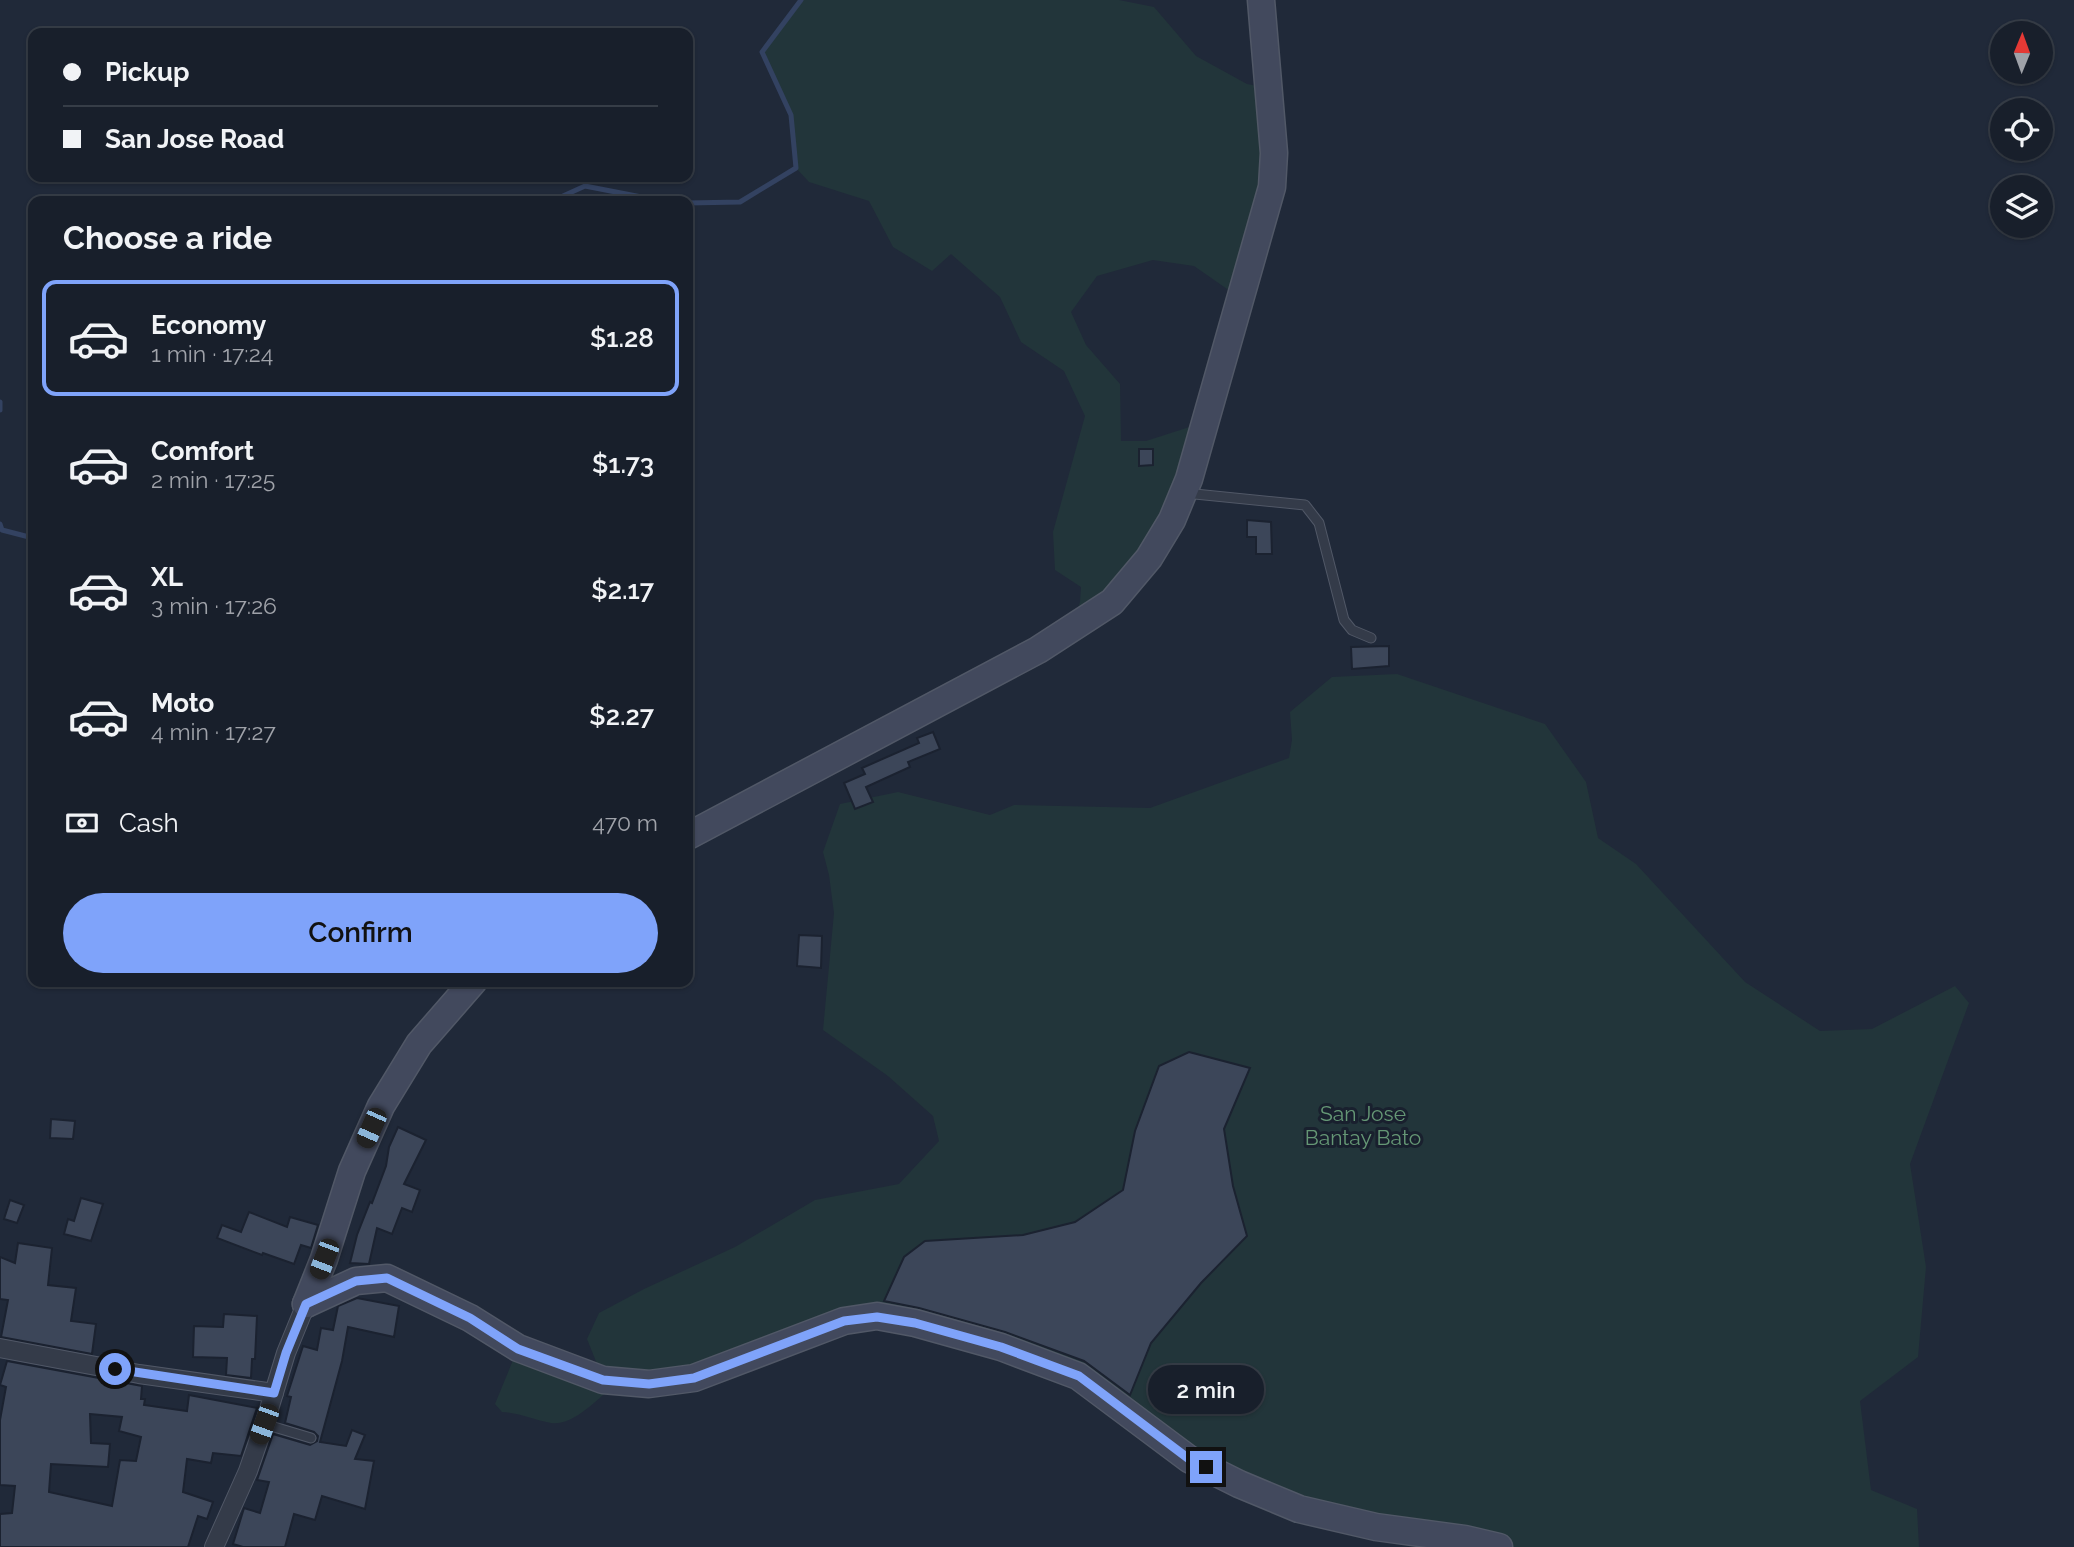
<!DOCTYPE html>
<meta charset="utf-8">
<style>
:root{--surface:#181f2b;--page:#252c37;--text:#f1f3f6;--muted:#9fa2a9;--line:#363d47;--accent:#7fa3fa}
body{margin:0;font-family:Raleway,sans-serif;background:var(--page);color:var(--text);height:100vh;display:flex;flex-direction:column;font-size:26px;white-space:nowrap}
*{box-sizing:border-box;margin:0}
p{font-size:23px;color:var(--muted)}
.icon{flex:none;width:38px;height:38px;fill:none;stroke:currentColor;stroke-width:2;stroke-linecap:round;stroke-linejoin:round}
.map{position:relative;flex:1;overflow:hidden}
.panel{position:absolute;left:28px;top:196px;width:665px;height:791px;display:flex;flex-direction:column;background:var(--surface);border-radius:14px;box-shadow:0 2px 5px #0004,0 0 0 2px var(--line)}
.panel>*{flex:none}
.banner{position:absolute;left:28px;top:28px;width:665px;height:154px;border-radius:14px;box-shadow:0 2px 5px #0004,0 0 0 2px var(--line);display:grid;align-content:center;height:154px;padding:0 35px;background:var(--surface)}
.needle{width:46px;rotate:1deg}
.tools{position:absolute;left:1990px;top:21px;display:grid;gap:14px}
.tools a{display:grid;place-items:center;width:63px;height:63px;border-radius:50%;background:var(--surface);box-shadow:0 2px 5px #0004,0 0 0 2px var(--line);font-size:35px}
.end{position:absolute;width:32px;height:32px;margin:-16px;border:9px solid #7fa3fa;background:#111;box-shadow:0 0 0 4px #111}
.from{border-radius:50%}
.bubble{position:absolute;height:49px;border-radius:24px;background:var(--surface);box-shadow:0 2px 5px #0004,0 0 0 2px var(--line);font-size:23px;font-weight:600;line-height:49px;text-align:center}
.car{position:absolute;width:21px;height:42px;margin:-21px -10px;border-radius:9px;box-shadow:0 0 5px 2px #0007;background:linear-gradient(#222 24%,#8ab4d8 0 40%,#222 0 76%,#8ab4d8 0 86%,#222 0)}
.banner b{display:flex;align-items:center;gap:24px;height:66px;font-size:26px}
.banner b+b{border-top:2px solid var(--line)}
.banner i{width:18px;height:18px;background:var(--text)}
ul{padding:0;list-style:none}
li{display:flex;align-items:center;gap:21px;height:116px;margin:0 14px 10px;padding:0 21px;border:4px solid transparent;border-radius:14px}
li div{flex:1}
li b{display:block;font-size:26px}
li em{font-style:normal;font-weight:600}
li.selected{border-color:var(--accent)}
li>.icon{width:63px;height:63px;stroke-width:1.5}
h2{padding:0 35px;font-size:32px;line-height:84px}
.pay{display:flex;align-items:center;gap:18px;height:77px;padding:0 35px;font-size:26px}
.pay p{margin-inline-start:auto}
.primary-button{display:flex;gap:14px;margin-top:auto;padding:14px 35px}
.primary-button a{flex:1;height:80px;border-radius:42px;background:var(--accent);color:#111;font-size:28px;font-weight:600;line-height:80px;text-align:center}
.map>svg:first-child{display:block}
.green{fill:#22353a}
.lines{fill:none;stroke-linecap:round;stroke-linejoin:round}
.stream{stroke:#334261;stroke-width:5}
.building{fill:#3c4659;stroke:#1b2230;stroke-width:2;fill-rule:evenodd}
.lane-casing{stroke:#515867;stroke-width:11}
.street-casing{stroke:#515867;stroke-width:20}
.secondary-casing{stroke:#515867;stroke-width:29}
.lane{stroke:#343b49;stroke-width:9}
.street{stroke:#343b49;stroke-width:18}
.secondary{stroke:#42495d;stroke-width:26}
.route{stroke:#7fa3fa;stroke-width:9}
.labels{text-anchor:middle;dominant-baseline:central;stroke-width:6;stroke-linejoin:round;paint-order:stroke}
.park-label{font-size:21px;fill:#659775;stroke:#19202e}
</style>
<div class="map">
<svg width="2074" height="1547" viewBox="0 0 2074 1547">
<rect width="100%" height="100%" fill="#202939"/>
<g class="green">
<path d="M801,0H1119L1154,7L1196,56L1247,84L1269,88L1274,153L1240,298L1194,266L1153,260L1097,276L1071,312L1086,345L1120,384L1121,441H1146L1205,422L1172,520L1072,628L1080,602L1081,587L1055,570L1053,532L1085,416L1064,371L1021,342L1000,297L951,254L932,271L893,247L869,201L809,182L796,168L791,115L762,52Z"/>
<path d="M1397,674L1545,724L1586,782L1598,838L1636,864L1745,982L1820,1031L1872,1029L1955,986L1969,1003L1910,1164L1926,1267L1918,1357L1860,1401L1871,1490L1917,1509L1919,1547H1498L1376,1527L1206,1467L1078,1376L877,1316L608,1391C593,1403 572,1426 551,1423C534,1420 520,1413 502,1412L495,1404L518,1348L603,1379L587,1339L599,1313L644,1289L735,1247L815,1200L899,1184L939,1141L933,1116L888,1076L823,1030L834,913L829,875L823,852L840,804L898,792L990,815L1014,805L1150,808L1289,758L1292,740L1290,712L1332,677Z"/>
</g>
<g class="lines">
<g class="stream">
<path d="M552,201L585,186L662,201"/>
<path d="M688,203L740,202L796,168L791,115L762,52L801,0"/>
<path d="M0,402V410"/>
<path d="M0,524L2,530L33,538"/>
</g>
</g>
<g class="building">
<path d="M1139,449H1153V465L1139,466Z"/>
<path d="M1247,520L1271,522L1272,554H1256V537H1247Z"/>
<path d="M1389,646V666L1352,669L1351,647Z"/>
<path d="M933,732L940,749L908,762L910,767L866,787L873,802L855,809L844,783L865,774L862,768L919,743L917,738Z"/>
<path d="M799,935L822,936L821,968L797,966Z"/>
<path d="M1189,1052L1250,1068L1224,1129L1233,1186L1247,1236L1201,1283L1151,1343L1130,1395L1084,1361L1005,1332L919,1308L884,1301L904,1257L925,1241L1023,1235L1075,1222L1123,1190L1135,1131L1159,1066Z"/>
<path d="M51,1119L75,1121L73,1139L50,1138Z"/>
<path d="M398,1127L426,1140L404,1184L420,1190L412,1212L402,1208L392,1234L377,1228L369,1264L350,1263L357,1235L370,1202L372,1203L386,1166L389,1147Z"/>
<path d="M81,1198L103,1204L91,1241L64,1234L68,1219L74,1221Z"/>
<path d="M10,1200L24,1205L17,1223L4,1219Z"/>
<path d="M249,1212L287,1227L290,1217L318,1225L311,1248L301,1245L294,1264L263,1253L262,1255L217,1238L222,1225L241,1232Z"/>
<path d="M18,1243L52,1248L48,1285L76,1288L71,1321L96,1324L92,1354L1,1337L8,1300L0,1299V1257L15,1263Z"/>
<path d="M357,1298L399,1306L394,1337L348,1327L342,1361L320,1442L346,1446L352,1430L365,1435L355,1459L374,1461L365,1509L322,1496L315,1520L294,1514L285,1547H243L233,1544L244,1508L260,1513L269,1482L257,1480L273,1434L310,1445L317,1441L318,1436L314,1432L285,1423L291,1397L287,1396L303,1346L317,1350L321,1328L333,1330L338,1306Z"/>
<path d="M224,1314L257,1316L255,1359H252L251,1378L226,1375L227,1358L193,1357L194,1326L223,1327Z"/>
<path d="M7,1361L142,1386L141,1399H145L144,1405L187,1411L189,1395L257,1408L241,1456L213,1453L211,1463L187,1459L183,1492L213,1502L207,1519L198,1516L188,1547H0V1514L12,1513L15,1486L0,1485V1420L6,1387L0,1385ZM90,1414L122,1417L119,1431L141,1437L136,1461L120,1460L112,1506L49,1492L51,1464L108,1467L110,1444L91,1443Z"/>
</g>
<g class="lines">
<g class="lane-casing">
<g id="lane">
<path d="M1185,493L1305,505L1319,523L1344,620L1352,630L1371,638"/>
<path d="M264,1424L311,1438"/>
</g>
</g>
<g class="street-casing">
<g id="street">
<path d="M0,1348L139,1374L274,1393"/>
<path d="M214,1547L248,1471L266,1419L286,1353L306,1304"/>
</g>
</g>
<g class="secondary-casing">
<g id="secondary">
<path d="M688,836L1038,650L1112,602L1149,558L1172,520L1189,479L1272,187L1274,153L1261,0"/>
<path d="M306,1304L356,1281L387,1278L470,1318L518,1348L603,1380L649,1384L694,1378L844,1321L877,1316L915,1323L1001,1347L1078,1376L1189,1459L1239,1484L1299,1509L1376,1527L1465,1539L1499,1547"/>
<path d="M306,1304L324,1259L352,1171L381,1106L419,1044L473,982"/>
</g>
</g>
<use href="#lane" class="lane"/>
<use href="#street" class="street"/>
<use href="#secondary" class="secondary"/>
</g>
<g class="lines">
<path class="route" d="M115,1369L274,1393L286,1353L306,1304L356,1281L387,1278L470,1318L518,1349L603,1380L649,1384L694,1378L844,1321L877,1317L915,1323L1001,1347L1079,1376L1189,1459L1206,1467"/>
</g>
<g class="labels">
<g class="park-label">
<text x="1363" y="1113">San Jose<tspan x="1363" dy="24">Bantay Bato</tspan></text>
</g>
</g>
</svg>
<div class="tools">
<a><svg class="needle" viewBox="-14 -14 28 28"><path d="M0-13l5 13h-10z" fill="#e53935"/><path d="M0 13l5-13h-10z" fill="#9fa2a9"/></svg></a>
<a><svg class="icon" aria-label="locate" viewBox="0 0 24 24"><circle cx="12" cy="12" r="6"/><path d="M12 2v4M12 18v4M2 12h4M18 12h4"/></svg></a>
<a><svg class="icon" aria-label="layers" viewBox="0 0 24 24"><path d="M12 4l9 5-9 5-9-5zM3 14l9 5 9-5"/></svg></a>
</div>
<i class="end from" style="left:115px;top:1369px"></i>
<i class="end" style="left:1206px;top:1467px"></i>
<div class="bubble" style="left:1148px;top:1365px;width:116px">2 min</div>
<i class="car" style="left:371px;top:1128px;rotate:204deg"></i>
<i class="car" style="left:324px;top:1259px;rotate:201deg"></i>
<i class="car" style="left:264px;top:1424px;rotate:200deg"></i>
<div class="banner">
<b><i class="from"></i>Pickup</b>
<b><i></i>San Jose Road</b>
</div>
<section class="panel">
<h2>Choose a ride</h2>
<ul>
<li class="selected"><svg class="icon" aria-label="car" viewBox="0 0 24 24"><path d="M5 17H2v-5l4-1 3-4h7l3 4 3 1v5h-3M9 17h6M6 11h13"/><circle cx="7" cy="17" r="2"/><circle cx="17" cy="17" r="2"/></svg><div><b>Economy</b><p>1 min · 17:24</p></div><em>$1.28</em></li>
<li><svg class="icon" aria-label="car" viewBox="0 0 24 24"><path d="M5 17H2v-5l4-1 3-4h7l3 4 3 1v5h-3M9 17h6M6 11h13"/><circle cx="7" cy="17" r="2"/><circle cx="17" cy="17" r="2"/></svg><div><b>Comfort</b><p>2 min · 17:25</p></div><em>$1.73</em></li>
<li><svg class="icon" aria-label="car" viewBox="0 0 24 24"><path d="M5 17H2v-5l4-1 3-4h7l3 4 3 1v5h-3M9 17h6M6 11h13"/><circle cx="7" cy="17" r="2"/><circle cx="17" cy="17" r="2"/></svg><div><b>XL</b><p>3 min · 17:26</p></div><em>$2.17</em></li>
<li><svg class="icon" aria-label="car" viewBox="0 0 24 24"><path d="M5 17H2v-5l4-1 3-4h7l3 4 3 1v5h-3M9 17h6M6 11h13"/><circle cx="7" cy="17" r="2"/><circle cx="17" cy="17" r="2"/></svg><div><b>Moto</b><p>4 min · 17:27</p></div><em>$2.27</em></li>
</ul>
<div class="pay"><svg class="icon" aria-label="cash" viewBox="0 0 24 24"><path d="M3 7h18v10H3z"/><circle cx="12" cy="12" r="2"/></svg>Cash<p>470 m</p></div>
<div class="primary-button"><a>Confirm</a></div>
</section>
</div>
